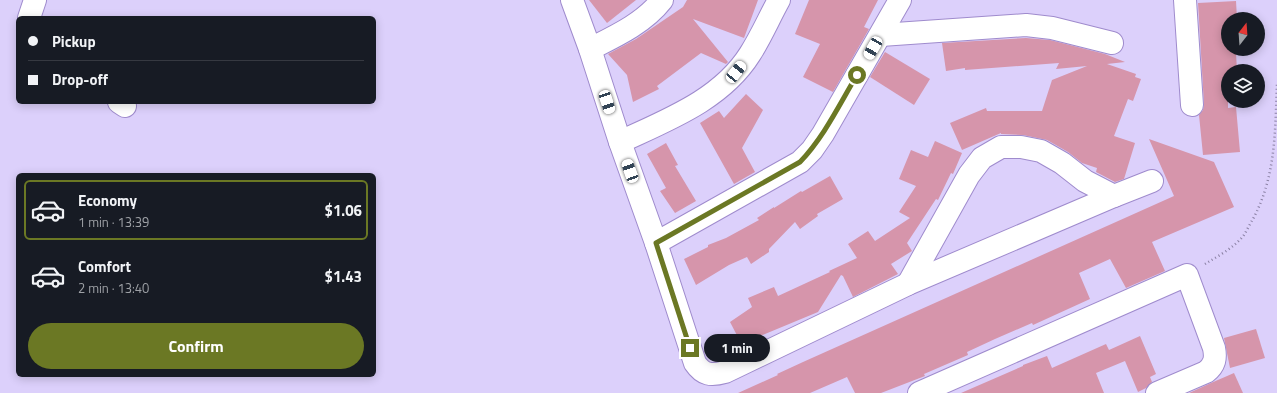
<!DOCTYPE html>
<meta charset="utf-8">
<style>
:root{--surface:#171b24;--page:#242831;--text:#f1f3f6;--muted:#9ea1a6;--line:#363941;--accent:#6b7824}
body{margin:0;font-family:"Titillium Web",sans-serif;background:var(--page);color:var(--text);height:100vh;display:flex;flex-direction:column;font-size:15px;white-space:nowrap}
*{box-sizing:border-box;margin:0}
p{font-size:13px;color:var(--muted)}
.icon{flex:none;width:22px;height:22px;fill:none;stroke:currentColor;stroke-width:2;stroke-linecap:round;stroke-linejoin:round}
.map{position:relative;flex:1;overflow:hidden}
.sheet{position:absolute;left:16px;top:173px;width:360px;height:204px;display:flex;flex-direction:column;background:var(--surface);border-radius:6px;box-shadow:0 2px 10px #0003}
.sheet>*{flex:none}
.banner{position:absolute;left:16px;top:16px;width:360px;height:88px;border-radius:6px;box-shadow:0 2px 10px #0003;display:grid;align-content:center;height:88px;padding:0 12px;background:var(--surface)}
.needle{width:26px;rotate:17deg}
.tools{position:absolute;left:1221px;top:12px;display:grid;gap:8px}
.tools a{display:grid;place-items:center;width:44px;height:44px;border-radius:50%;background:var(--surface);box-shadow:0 2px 10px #0003;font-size:20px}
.end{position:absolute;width:18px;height:18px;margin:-9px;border:5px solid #6b7824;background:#fff;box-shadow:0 0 0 2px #fff}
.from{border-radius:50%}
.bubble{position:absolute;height:28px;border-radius:14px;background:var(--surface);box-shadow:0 2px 10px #0003;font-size:13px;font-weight:700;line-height:28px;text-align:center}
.car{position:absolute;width:12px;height:24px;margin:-12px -6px;border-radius:5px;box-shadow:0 0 3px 1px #0007;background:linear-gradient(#fff 24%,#345 0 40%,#fff 0 76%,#345 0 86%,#fff 0)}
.banner b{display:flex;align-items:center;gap:14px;height:38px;font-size:15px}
.banner b+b{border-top:1px solid var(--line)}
.banner i{width:10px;height:10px;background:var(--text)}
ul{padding:7px 0 0;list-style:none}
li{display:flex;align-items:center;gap:12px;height:60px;margin:0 8px 6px;padding:0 4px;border:2px solid transparent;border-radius:6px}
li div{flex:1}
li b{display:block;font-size:15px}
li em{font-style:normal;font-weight:700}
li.current{border-color:var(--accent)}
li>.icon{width:36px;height:36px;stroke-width:1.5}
.primary-button{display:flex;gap:8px;margin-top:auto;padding:8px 12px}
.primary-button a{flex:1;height:46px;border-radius:24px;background:var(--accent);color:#fff;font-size:16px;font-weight:700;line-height:46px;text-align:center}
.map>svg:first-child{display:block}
.building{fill:#d695ab}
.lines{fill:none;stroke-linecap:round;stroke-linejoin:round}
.street-casing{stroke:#9f8bcd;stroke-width:24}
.path{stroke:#8b81a4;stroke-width:2.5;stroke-dasharray:1 3;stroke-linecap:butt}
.street{stroke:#fff;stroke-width:22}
.route{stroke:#6b7824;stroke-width:5}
</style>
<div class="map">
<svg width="1277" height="393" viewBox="0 0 1277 393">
<rect width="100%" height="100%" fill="#dcd0fb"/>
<g class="building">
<path d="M589,0H636L607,23Z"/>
<path d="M687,0H758L744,38L693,19L728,62L726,64L701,53L657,86L659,89L633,102L627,75L608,54L636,39L683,7Z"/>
<path d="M809,0H878L864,27L869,29L833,92L803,77L820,44L795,34Z"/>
<path d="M1236,1L1237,19H1228V49H1237L1238,53H1236L1237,71H1228V108L1236,107L1240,152L1203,155L1199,115L1203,110L1204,104L1198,3Z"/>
<path d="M1026,38L1050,40L1105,54L1125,62L1107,64L1136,74L1135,77L1141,79L1133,101L1128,99L1114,136L1135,143L1124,179L1115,182L1096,172L1097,168L1082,163L1068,152L1047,140L1023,135L1001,134V133L962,150L950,123L986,108L987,111H1042L1052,80L1087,66L1056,69L1059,63L965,70V68L946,71L942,43Z"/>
<path d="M885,52L930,79L914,105L870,77Z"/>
<path d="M746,94L763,110L742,148L755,172L734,184L700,123L719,111L724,118Z"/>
<path d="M1149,139L1214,162L1234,207L1152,242L1165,271L1126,288L1110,259L1079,273L1090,299L1033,325L1032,323L995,339L967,352L968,355L924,374L925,376L881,393H855L847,377L810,393H738L778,375L777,374L803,362L1174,196Z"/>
<path d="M935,141L962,153L953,174L951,173L938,200L936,199L907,243L912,251L891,264L898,274L853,297L843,276L841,275L818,312L760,336L762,339L741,343L730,322L752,307L748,298L774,287L778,296L830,272L829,271L857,258L848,244L868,231L875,241L910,218L899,212L916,186L899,179L911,150L928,157Z"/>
<path d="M666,143L678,165L675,166L696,201L675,213L660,191L666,188L647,154Z"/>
<path d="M830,176L843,199L817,214L818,216L800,229L795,222L769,249V252L751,264L747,257L729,265L696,285L684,259L708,247V245L726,238L759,220L757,218L774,207V208L801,191L802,192Z"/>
<path d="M1256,329L1265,358L1230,368L1224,338Z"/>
<path d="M1140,336L1156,374L1150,377L1152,382L1146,388L1138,392L1125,361L1096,373L1104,393H961L1023,366V365L1047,356L1052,368L1106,344L1109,350Z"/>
<path d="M1234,373L1243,393H1189L1211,383Z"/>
</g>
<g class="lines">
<g class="street-casing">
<g id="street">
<path d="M572,0L590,49L620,142L656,243L695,363C703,375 711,376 725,372L908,284L1114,196L1152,181"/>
<path d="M1185,0L1192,105"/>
<path d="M29,18L35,0"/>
<path d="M881,35L1026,25L1052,28L1112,43"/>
<path d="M590,49C616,36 644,23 662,0"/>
<path d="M119,102L125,106"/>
<path d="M620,142C667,120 721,100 750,54C761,37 769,18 779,0"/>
<path d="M656,243L800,162L812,150L823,134L900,0"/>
<path d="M908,284L969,175L982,158L1001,147H1021L1041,151L1062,163L1085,181L1114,196"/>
<path d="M919,393L1187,275L1214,348C1216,358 1215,365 1206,372L1157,393"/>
</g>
</g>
<path class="path" d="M1205,264C1218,256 1234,248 1244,235C1247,230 1250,224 1253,219C1276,176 1275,132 1277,84"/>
<use href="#street" class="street"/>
</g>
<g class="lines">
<path class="route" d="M690,348L656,243L800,162C824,137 839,105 857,75"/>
</g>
</svg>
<div class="tools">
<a><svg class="needle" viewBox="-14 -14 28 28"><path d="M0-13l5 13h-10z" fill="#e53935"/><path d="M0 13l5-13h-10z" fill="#9ea1a6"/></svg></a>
<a><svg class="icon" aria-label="layers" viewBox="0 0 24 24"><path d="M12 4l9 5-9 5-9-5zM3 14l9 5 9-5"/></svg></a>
</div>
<i class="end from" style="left:857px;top:75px"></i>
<i class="end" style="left:690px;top:348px"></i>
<div class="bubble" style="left:704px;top:334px;width:66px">1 min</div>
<i class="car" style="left:873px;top:48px;rotate:210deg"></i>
<i class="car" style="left:736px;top:72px;rotate:39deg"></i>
<i class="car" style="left:607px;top:102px;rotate:162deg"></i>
<i class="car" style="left:630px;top:171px;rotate:340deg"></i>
<div class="banner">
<b><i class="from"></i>Pickup</b>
<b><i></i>Drop-off</b>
</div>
<section class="sheet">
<ul>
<li class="current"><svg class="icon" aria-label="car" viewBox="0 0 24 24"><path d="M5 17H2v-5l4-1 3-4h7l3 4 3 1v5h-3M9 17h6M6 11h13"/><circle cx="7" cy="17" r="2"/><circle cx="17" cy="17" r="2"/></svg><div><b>Economy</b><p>1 min · 13:39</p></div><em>$1.06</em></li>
<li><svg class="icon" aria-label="car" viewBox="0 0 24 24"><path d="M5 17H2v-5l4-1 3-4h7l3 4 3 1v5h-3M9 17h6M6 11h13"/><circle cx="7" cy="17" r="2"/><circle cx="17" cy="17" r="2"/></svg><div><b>Comfort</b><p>2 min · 13:40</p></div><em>$1.43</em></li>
</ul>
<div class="primary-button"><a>Confirm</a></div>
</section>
</div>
